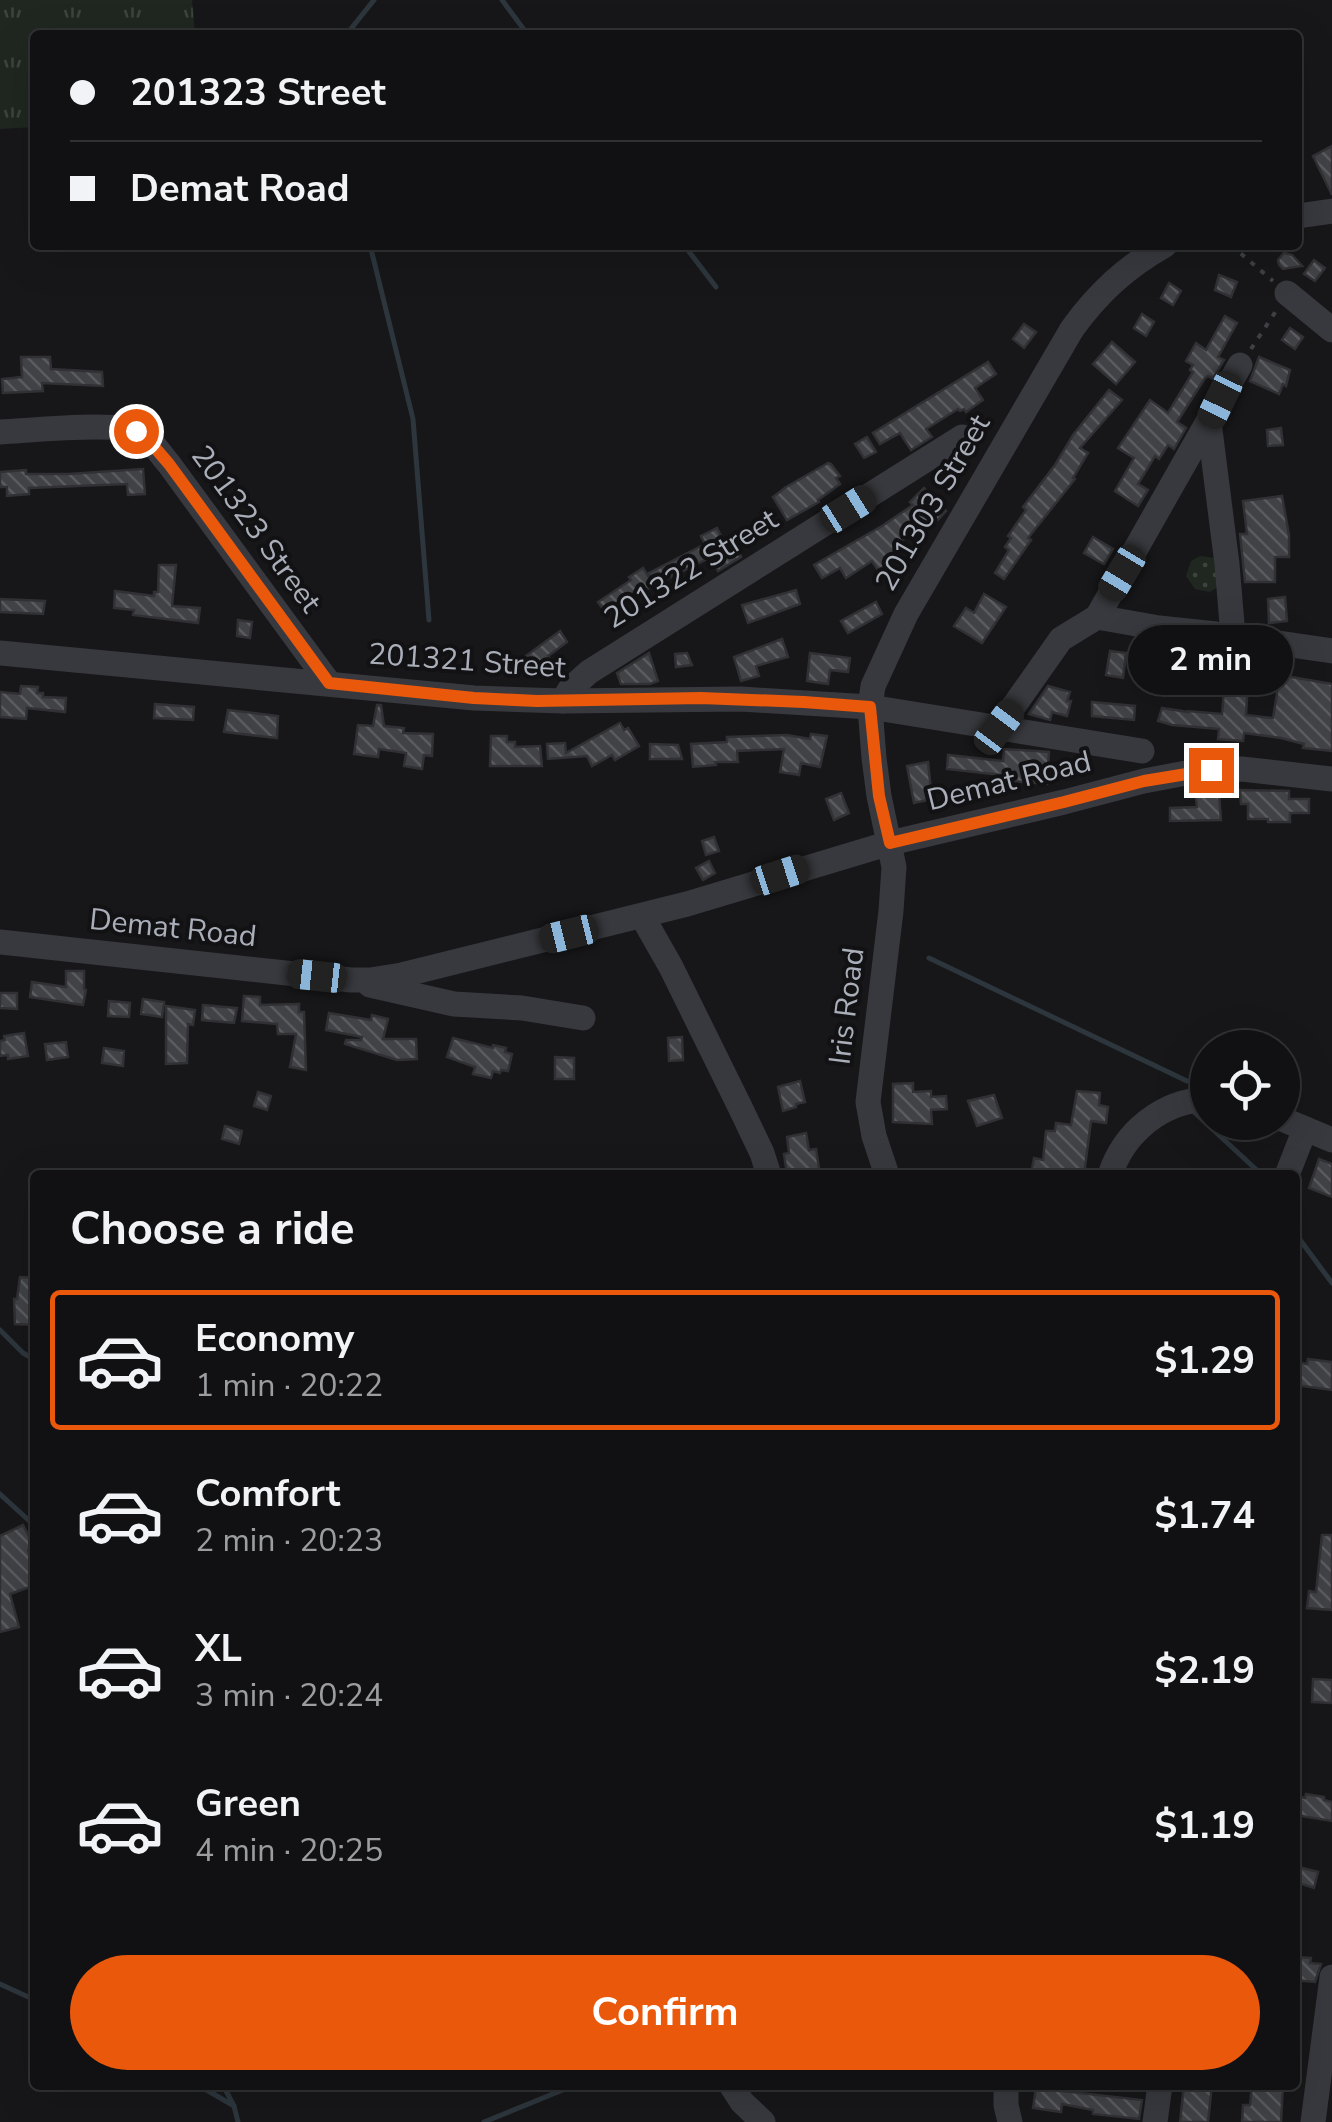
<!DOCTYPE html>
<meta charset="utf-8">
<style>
:root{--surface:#111113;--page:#1e1f21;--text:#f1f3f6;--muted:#9c9da0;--line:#303133;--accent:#ea580c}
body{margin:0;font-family:"Nunito Sans",sans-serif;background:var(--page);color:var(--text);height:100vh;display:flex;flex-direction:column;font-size:38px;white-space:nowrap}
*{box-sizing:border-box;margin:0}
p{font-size:32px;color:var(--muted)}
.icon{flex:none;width:55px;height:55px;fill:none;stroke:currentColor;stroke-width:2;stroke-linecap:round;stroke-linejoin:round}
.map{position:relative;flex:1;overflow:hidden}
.details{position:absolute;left:30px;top:1170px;width:1270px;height:920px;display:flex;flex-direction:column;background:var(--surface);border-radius:10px;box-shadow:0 10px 40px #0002,0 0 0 2px var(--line)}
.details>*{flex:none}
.guide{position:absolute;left:30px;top:30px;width:1272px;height:220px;border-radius:10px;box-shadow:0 10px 40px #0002,0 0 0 2px var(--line);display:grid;align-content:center;height:220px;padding:0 40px;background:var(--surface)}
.fabs{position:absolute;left:1190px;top:1030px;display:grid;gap:20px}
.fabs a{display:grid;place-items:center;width:110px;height:110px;border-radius:50%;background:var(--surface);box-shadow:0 10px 40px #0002,0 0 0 2px var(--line);font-size:50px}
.end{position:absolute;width:45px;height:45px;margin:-22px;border:12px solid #ea580c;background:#fff;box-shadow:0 0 0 5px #fff}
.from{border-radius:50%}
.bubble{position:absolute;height:70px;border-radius:35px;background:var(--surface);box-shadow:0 10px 40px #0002,0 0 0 2px var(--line);font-size:32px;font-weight:700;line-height:70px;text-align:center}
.car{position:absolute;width:30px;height:60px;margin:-30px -15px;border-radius:12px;box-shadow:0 0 8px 2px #0007;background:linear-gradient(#222 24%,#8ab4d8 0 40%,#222 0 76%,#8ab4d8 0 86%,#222 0)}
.guide b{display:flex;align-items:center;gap:35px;height:95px;font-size:38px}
.guide b+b{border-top:2px solid var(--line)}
.guide i{width:25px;height:25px;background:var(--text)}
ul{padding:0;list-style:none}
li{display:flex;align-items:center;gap:30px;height:140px;margin:0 20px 15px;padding:0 20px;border:5px solid transparent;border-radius:10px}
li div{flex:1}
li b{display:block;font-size:38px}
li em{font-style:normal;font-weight:700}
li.selected{border-color:var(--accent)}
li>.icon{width:90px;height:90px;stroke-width:1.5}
h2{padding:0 40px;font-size:45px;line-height:120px}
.button{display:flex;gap:20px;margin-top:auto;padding:20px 40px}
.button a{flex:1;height:115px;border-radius:60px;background:var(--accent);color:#fff;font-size:40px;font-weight:700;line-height:115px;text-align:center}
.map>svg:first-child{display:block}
.grass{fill:url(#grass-tufts)}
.park{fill:url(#park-dots)}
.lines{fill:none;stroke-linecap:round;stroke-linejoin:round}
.stream{stroke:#2d363d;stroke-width:5}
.building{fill:url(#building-back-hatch);stroke:#313135;stroke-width:2.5}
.path{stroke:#3e4045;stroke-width:4;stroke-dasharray:5 8;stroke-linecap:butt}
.minor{stroke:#38393e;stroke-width:25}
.route{stroke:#ea580c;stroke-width:12}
.labels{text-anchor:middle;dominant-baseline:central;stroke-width:8;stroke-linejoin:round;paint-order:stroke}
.street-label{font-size:30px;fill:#a9aeb9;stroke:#121214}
</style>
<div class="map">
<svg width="1332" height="2122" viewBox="0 0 1332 2122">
<defs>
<pattern id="grass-tufts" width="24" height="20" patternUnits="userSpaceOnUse" patternTransform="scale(2.5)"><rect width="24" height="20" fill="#1f2720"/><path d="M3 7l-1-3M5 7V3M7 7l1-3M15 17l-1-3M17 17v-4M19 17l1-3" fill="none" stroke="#3d443e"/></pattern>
<pattern id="park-dots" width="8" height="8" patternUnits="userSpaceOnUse" patternTransform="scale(2.5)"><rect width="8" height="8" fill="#1f2720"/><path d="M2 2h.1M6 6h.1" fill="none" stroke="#3d443e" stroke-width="1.8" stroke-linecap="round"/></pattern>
<pattern id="building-back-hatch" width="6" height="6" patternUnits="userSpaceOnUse" patternTransform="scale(2.5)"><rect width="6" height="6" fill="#414246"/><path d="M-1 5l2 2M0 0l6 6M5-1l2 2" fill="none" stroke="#5a5b5f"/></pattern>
</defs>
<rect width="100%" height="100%" fill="#171719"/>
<path class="grass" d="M0,0H192L195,35H35V127L0,129Z"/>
<path class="park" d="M1200,556L1215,558L1219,586L1210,592L1195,589L1186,576L1191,561Z"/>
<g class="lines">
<g class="stream">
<path d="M502,0L528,35"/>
<path d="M346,35L374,0"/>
<path d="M370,245L413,419L429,620"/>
<path d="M684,245L716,287"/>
<path d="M929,958L1187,1081"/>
<path d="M1194,1112L1261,1174"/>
<path d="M1295,1233L1332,1283"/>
<path d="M0,1330L23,1353L35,1360"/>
<path d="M0,1494L35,1526"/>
<path d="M0,1984L35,2000"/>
<path d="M198,2085L234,2106"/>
<path d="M223,2085L234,2106L238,2122"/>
<path d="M484,2122L575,2085"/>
</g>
</g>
<g class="building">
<path d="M1332,146V195L1313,156Z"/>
<path d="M1284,253L1292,255L1302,266L1283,269L1279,265L1278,260Z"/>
<path d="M1314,260L1325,268L1315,281L1304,274Z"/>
<path d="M1219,275L1237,282L1231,297L1215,290Z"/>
<path d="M1169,283L1181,291L1173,305L1161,298Z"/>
<path d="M1142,314L1154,322L1146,336L1134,328Z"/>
<path d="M1225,316L1237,323L1218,357L1224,360L1213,379L1208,376L1205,378L1177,422L1186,428L1174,449L1168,445L1159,459L1155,456L1138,484L1148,490L1138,506L1115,491L1134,458L1118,448L1150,400L1168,413L1193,372L1190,370L1193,365L1186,361L1196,343L1206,350Z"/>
<path d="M1024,324L1036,332L1024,348L1013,339Z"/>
<path d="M1290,328L1303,337L1295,349L1282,340Z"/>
<path d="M1112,342L1135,362L1116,384L1093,364Z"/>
<path d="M21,357H50L51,369L102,372L103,386L42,383L43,391L3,393L2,379L22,377Z"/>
<path d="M1259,357L1290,370L1286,386L1283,384L1279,394L1250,381Z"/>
<path d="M988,362L996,374L975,388L983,400L966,412L964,409L960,411L958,409L926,429L932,437L911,450L900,433L880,444L873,433Z"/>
<path d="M1109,390L1122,400L1080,448L1088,453L1073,478L1075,479L1028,538L1031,540L1004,579L995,573L1009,550L1005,547L1011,538L1008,536L1026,510L1023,507L1055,465L1073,435Z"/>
<path d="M1281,428L1283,445L1268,446L1267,430Z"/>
<path d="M867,437L876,452L864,458L855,444Z"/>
<path d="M828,463L831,464L840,476L836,478L840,484L818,500L819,502L787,520L773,497L786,487Z"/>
<path d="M143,469L145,494L128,495L127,484L29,488V494L7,496V487H0V472L26,470V474H68Z"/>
<path d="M924,488L946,511L931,527L927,523L894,546L900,556L878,570L872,561L846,578L840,568L822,578L814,565L882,526L913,505L910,502Z"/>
<path d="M1282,496L1289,535V557H1275V582H1245L1240,534H1247L1243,501Z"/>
<path d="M717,528L731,556L739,552L741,557L718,571L711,557L659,583L658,581L654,583L649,573L705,544L701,536Z"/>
<path d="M1093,537L1113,549L1104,564L1084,553Z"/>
<path d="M159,565H176L172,606L200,608L198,623L133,615L134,610L114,608L115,591L154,596V592H158Z"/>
<path d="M643,568L654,585L606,613L598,602L631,580L629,577Z"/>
<path d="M796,590L800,604L748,623L742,605Z"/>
<path d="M984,594L1006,607L982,643L954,626L966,608L974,613Z"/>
<path d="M1285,597L1287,621L1269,623L1268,599Z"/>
<path d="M0,599L45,601L43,614L0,612Z"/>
<path d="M876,602L882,614L848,633L841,621Z"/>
<path d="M238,620L252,622L250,638L237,636Z"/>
<path d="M560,631L567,642L548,656L553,662L540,673L526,656Z"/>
<path d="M782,639L788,657L756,666L759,676L741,681L734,657Z"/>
<path d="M1110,651L1126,653L1123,678L1106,675Z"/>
<path d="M649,653L658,681L650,684H621L617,673Z"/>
<path d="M687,653L692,665L676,667L675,654Z"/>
<path d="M810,653L850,658L848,672L830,670L828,684L807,681Z"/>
<path d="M1169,660L1272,673L1270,686L1248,683L1246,715L1273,718L1280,675L1332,684V751L1303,748L1304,744L1281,738L1244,733L1243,741L1218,739L1219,729L1172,725L1158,721L1162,708L1188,712V711L1222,714L1224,691L1216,690L1217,681L1167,674Z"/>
<path d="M21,686L38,687L37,693H43V697L66,698L65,712L27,708L26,719L0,717V692L20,694Z"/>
<path d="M1048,686L1070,692L1067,701H1071L1067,716L1052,712L1050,720L1029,714Z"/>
<path d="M1092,702L1135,706L1134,720L1092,716Z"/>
<path d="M155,704L194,707L193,720L154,718Z"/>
<path d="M377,705H381L384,726L404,728L403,733L433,734L432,756L424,755L422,769L404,766L406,753L379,749L378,757L354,754L358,725L373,726Z"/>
<path d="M228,710L278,716L277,738L224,732Z"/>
<path d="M620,723L624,730L628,728L639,746L615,760L612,755L592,766L587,756L548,759L547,744L565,743L566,753Z"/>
<path d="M811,734L827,736L820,767L801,763L799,775L780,772L784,749L737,751L738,762H715L716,765L693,767L691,744L727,742V737L787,735L810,739Z"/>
<path d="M491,736H507V742H515V747L540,746L542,766H490Z"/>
<path d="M650,744L678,745L682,759H650Z"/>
<path d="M1004,749L1049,752L1047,784L1011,781L1010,776L947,769L948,755L1003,761Z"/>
<path d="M928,762L932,799L914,803L907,766Z"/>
<path d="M1240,790L1289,791V799H1309V813H1290V822H1268V819H1248V804H1241Z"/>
<path d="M841,793L849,813L834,820L826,799Z"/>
<path d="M1219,794L1221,820L1170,821V808L1197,807L1196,797Z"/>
<path d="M714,837L719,851L706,855L702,841Z"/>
<path d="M709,861L715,873L703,880L696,868Z"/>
<path d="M66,971H84V989L86,990L83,1005L30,997L32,982L66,987Z"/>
<path d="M0,993H17V1009L0,1008Z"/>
<path d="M244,996L260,997V1005L299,1004V1012H304L306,1070L290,1067L296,1034H278L277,1024L242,1021Z"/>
<path d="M143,999L164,1002L162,1017L141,1014Z"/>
<path d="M109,1001L130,1003L129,1017L108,1016Z"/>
<path d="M203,1005L237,1008L234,1023L202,1020Z"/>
<path d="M166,1006L195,1010L193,1025L188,1024L187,1063L166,1064Z"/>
<path d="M329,1013L371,1020L372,1015L388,1019L383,1039H416L417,1059L397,1060L345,1044L346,1040H361L362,1037L326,1030Z"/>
<path d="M24,1033L28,1056L8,1059V1055L0,1056V1041L5,1040L4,1036Z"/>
<path d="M682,1037L683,1060L669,1061L668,1038Z"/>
<path d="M453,1038L493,1048V1045L506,1048L505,1052L512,1054L508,1071L501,1070L500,1073L493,1071L491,1078L473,1074L475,1067L447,1057Z"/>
<path d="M66,1042L68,1057L47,1060L45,1044Z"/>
<path d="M104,1048L124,1051L123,1066L102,1063Z"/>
<path d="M555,1057L574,1058V1079H555Z"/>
<path d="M800,1081L805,1102L796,1104V1107L783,1111L778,1087Z"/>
<path d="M913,1083V1092L931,1091V1097L946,1096L947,1109L931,1110L932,1124L893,1122V1084Z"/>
<path d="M1077,1091L1100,1093L1099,1105L1108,1107L1106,1123L1091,1121L1084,1175H1031L1034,1158L1043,1160L1046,1131H1055L1056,1123L1071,1125Z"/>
<path d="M258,1092L271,1096L267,1110L254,1106Z"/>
<path d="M994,1095L1002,1118L977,1126L968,1101Z"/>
<path d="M225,1126L242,1131L239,1144L222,1139Z"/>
<path d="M806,1133L809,1150L816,1149L820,1175H787L784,1154L789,1153L787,1137Z"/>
<path d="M1319,1159L1332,1164V1197L1309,1188Z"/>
<path d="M20,1277L35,1278V1325L15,1324L14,1299H17Z"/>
<path d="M1308,1359L1332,1362V1390L1295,1385V1362L1307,1364Z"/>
<path d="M23,1525L34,1546L28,1550L35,1571V1585L10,1594L19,1627L0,1632V1536Z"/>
<path d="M1322,1535H1332V1610L1307,1608L1309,1591L1316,1592Z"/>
<path d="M1313,1679L1332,1680V1703L1312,1702Z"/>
<path d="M1306,1794L1324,1797V1800L1332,1802V1821L1295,1815L1297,1796L1305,1798Z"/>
<path d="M1295,1866L1318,1872L1314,1888L1295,1882Z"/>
<path d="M1295,1957L1311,1958L1310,1963L1321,1964L1315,1982L1295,1980Z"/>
<path d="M1184,2085H1212L1208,2122H1180Z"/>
<path d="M1252,2085H1283L1281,2122H1242L1243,2105H1250Z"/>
<path d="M1036,2088L1142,2100L1139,2119L1093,2114V2110L1062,2104L1061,2112L1033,2108Z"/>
</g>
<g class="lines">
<g class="path">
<path d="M1231,245L1273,281"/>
<path d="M1251,349L1276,311"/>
</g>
<g class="minor">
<path d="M1298,216L1332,211"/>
<path d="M1287,293L1332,330"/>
<path d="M1209,422L1227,564L1233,636"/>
<path d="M0,432C28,431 123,420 143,434C153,442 161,455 169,464L329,683"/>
<path d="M1097,617L1159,628L1216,634L1332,651"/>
<path d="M0,653L474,698L563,701L741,699L870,707L1142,751"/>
<path d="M563,701L570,689L589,672L962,437"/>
<path d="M999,727L1061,639L1097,617L1100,612L1240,365"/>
<path d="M642,916L671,967L741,1109L762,1153L769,1175"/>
<path d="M0,942L351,980H370L402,975L687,904L890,843L1064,802L1144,781L1186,773L1242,769L1332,779"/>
<path d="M370,985L454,1004L522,1008L583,1018"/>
<path d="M1282,1119L1332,1140"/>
<path d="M887,1175L874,1136L868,1102L891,911L894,867L879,796L874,758L870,707L873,686L906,614L1072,329C1098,293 1126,267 1165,245"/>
<path d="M1110,1175C1124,1132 1162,1101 1208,1099"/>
<path d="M1287,1175L1305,1129"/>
<path d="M731,2085L742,2102L763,2122"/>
<path d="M1006,2085V2105L1010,2122"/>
<path d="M1155,2122L1160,2085"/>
<path d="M1313,2122L1332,1977"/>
</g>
</g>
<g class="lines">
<path class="route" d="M136,431L144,435L169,464L329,683L474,698L537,701L701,698L804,702L870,707L879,796L890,843L1064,802L1144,781L1211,770"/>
</g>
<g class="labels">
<g class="street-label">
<text transform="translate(933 503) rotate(-60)">201303 Street</text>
<text transform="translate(256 529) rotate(54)">201323 Street</text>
<text transform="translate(691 569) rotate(-32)">201322 Street</text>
<text transform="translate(467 661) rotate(4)">201321 Street</text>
<text transform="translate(1009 781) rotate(-14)">Demat Road</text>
<text transform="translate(173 928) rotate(6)">Demat Road</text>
<text transform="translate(847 1006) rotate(-83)">Iris Road</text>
</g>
</g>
</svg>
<div class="fabs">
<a><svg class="icon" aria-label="locate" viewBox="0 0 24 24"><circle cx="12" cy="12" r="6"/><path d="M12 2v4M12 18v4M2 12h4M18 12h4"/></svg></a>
</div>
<i class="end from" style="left:136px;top:431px"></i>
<i class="end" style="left:1211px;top:770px"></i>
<div class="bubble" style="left:1128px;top:625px;width:165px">2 min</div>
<i class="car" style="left:1220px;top:400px;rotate:206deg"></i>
<i class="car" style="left:848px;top:509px;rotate:58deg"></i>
<i class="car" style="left:1122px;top:573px;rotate:211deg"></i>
<i class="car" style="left:999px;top:727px;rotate:37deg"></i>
<i class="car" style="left:780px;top:875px;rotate:72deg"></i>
<i class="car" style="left:569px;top:934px;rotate:256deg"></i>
<i class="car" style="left:317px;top:976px;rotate:276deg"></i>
<div class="guide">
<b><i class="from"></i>201323 Street</b>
<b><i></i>Demat Road</b>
</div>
<section class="details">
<h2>Choose a ride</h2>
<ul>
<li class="selected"><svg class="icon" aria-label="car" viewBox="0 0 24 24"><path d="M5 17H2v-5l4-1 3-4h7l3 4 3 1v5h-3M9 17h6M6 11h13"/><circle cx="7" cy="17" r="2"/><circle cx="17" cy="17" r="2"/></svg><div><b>Economy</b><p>1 min · 20:22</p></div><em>$1.29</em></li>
<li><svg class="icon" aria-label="car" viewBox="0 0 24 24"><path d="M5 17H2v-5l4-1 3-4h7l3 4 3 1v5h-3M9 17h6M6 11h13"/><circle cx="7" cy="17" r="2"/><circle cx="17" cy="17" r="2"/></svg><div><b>Comfort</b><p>2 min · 20:23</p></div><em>$1.74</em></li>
<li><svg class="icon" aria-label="car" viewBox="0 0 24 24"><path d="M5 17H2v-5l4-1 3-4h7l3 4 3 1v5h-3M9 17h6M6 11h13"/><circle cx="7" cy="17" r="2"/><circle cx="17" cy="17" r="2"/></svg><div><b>XL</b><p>3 min · 20:24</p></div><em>$2.19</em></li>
<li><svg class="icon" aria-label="car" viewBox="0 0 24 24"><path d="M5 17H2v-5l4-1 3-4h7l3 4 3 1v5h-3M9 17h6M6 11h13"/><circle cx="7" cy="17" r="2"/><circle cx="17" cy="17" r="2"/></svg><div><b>Green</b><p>4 min · 20:25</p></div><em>$1.19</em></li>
</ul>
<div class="button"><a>Confirm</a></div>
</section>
</div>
